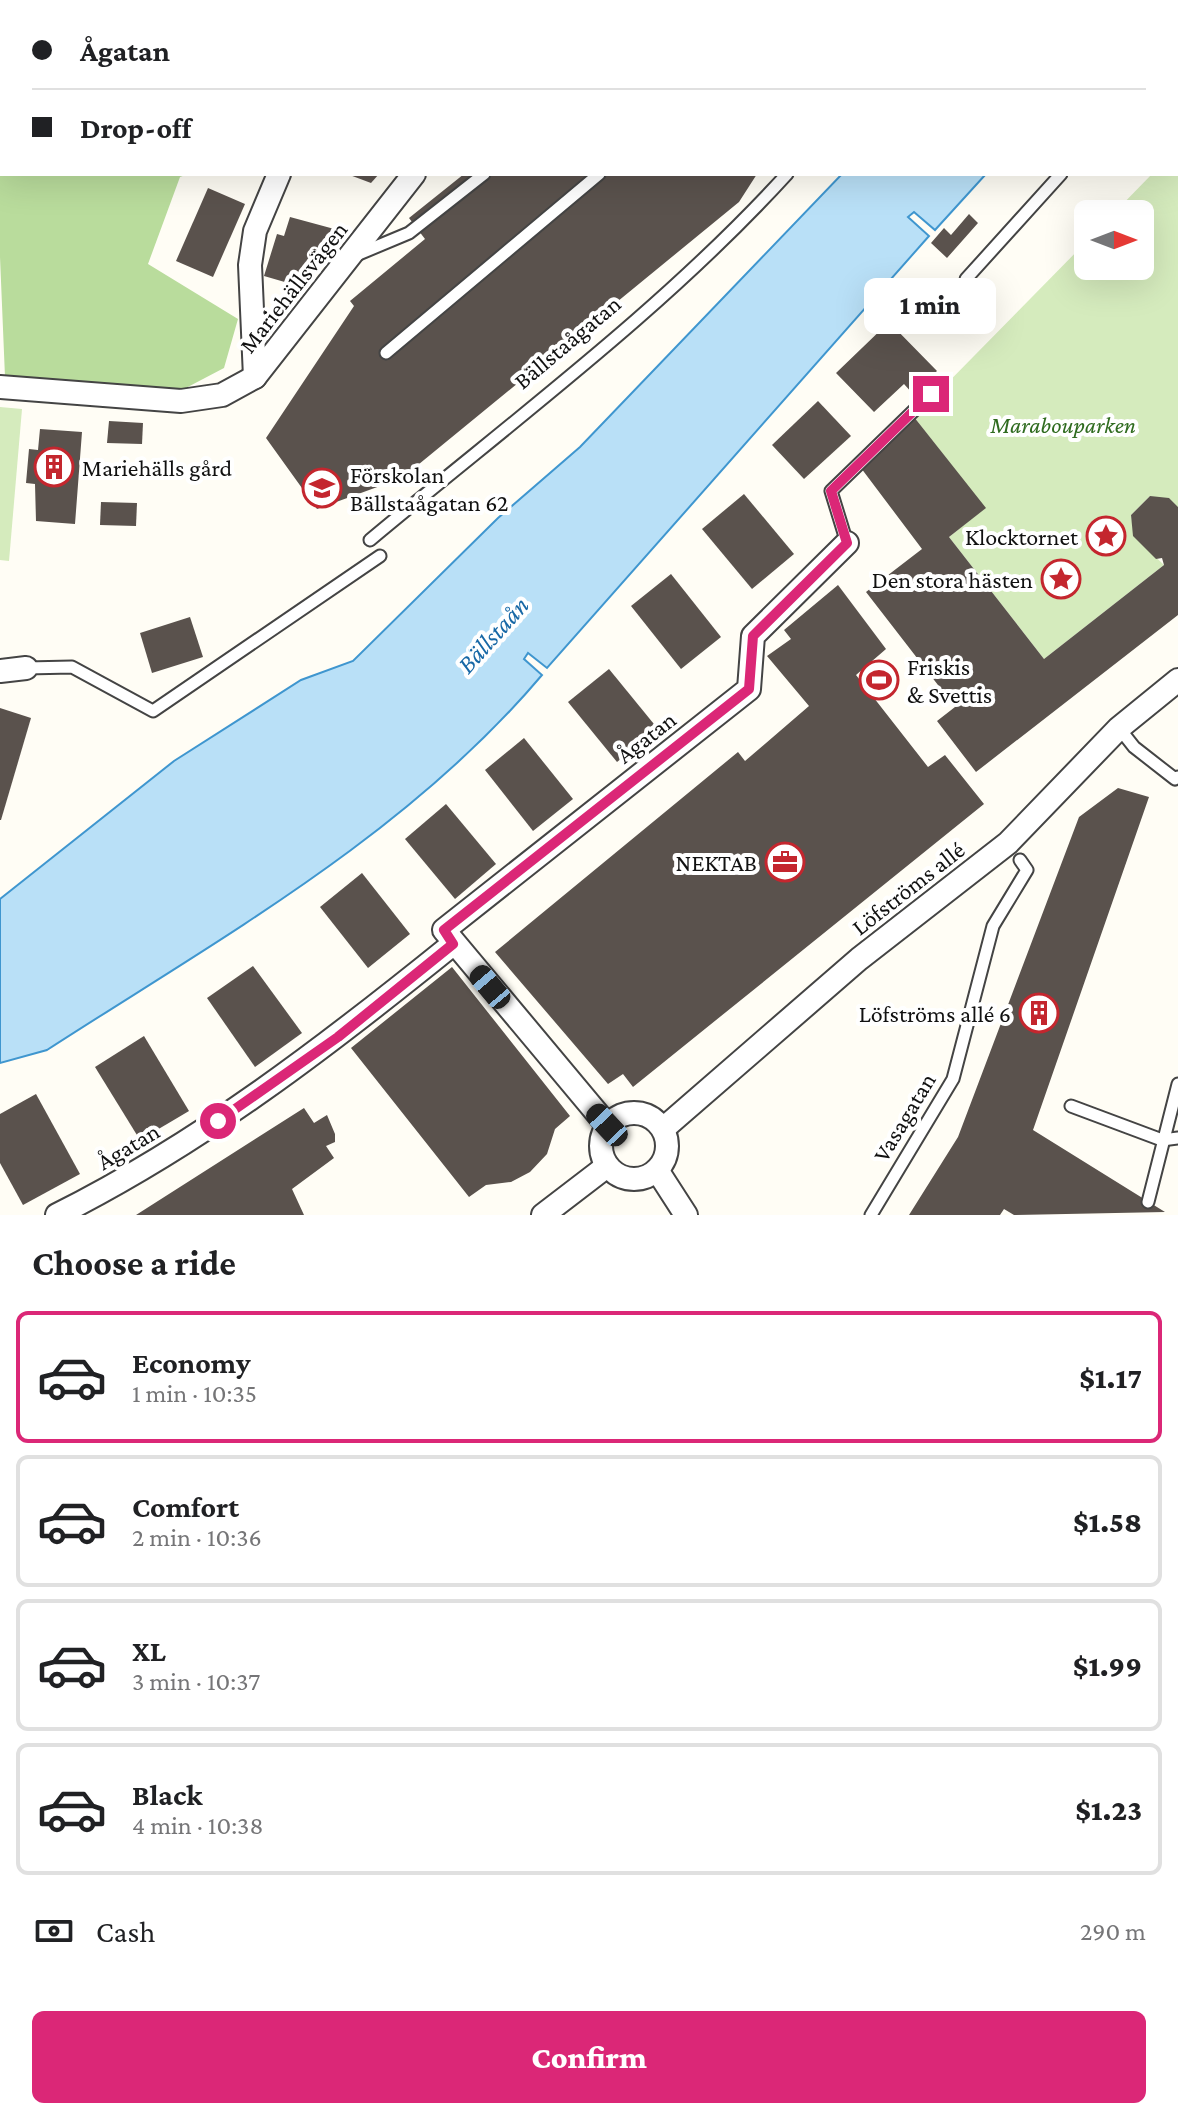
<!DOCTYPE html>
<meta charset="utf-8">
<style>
:root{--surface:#fff;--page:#f2f2f2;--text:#202124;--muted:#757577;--line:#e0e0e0;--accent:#db2777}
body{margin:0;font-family:"Crimson Pro",serif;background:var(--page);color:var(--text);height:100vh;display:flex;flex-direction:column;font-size:30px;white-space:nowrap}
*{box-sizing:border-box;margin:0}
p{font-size:26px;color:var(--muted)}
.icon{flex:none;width:44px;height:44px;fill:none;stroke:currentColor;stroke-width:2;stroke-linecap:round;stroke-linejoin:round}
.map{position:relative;height:1215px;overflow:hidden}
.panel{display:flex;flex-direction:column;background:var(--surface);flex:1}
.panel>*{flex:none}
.top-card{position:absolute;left:0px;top:0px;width:1178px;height:176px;box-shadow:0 8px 32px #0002;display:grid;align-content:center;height:176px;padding:0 32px;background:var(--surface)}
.needle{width:52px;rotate:90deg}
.fabs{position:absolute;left:1074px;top:200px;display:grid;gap:16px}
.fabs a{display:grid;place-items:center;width:80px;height:80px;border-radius:12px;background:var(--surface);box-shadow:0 8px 32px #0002;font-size:40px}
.end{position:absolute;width:36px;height:36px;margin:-18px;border:10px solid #db2777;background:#fff;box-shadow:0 0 0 4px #fff}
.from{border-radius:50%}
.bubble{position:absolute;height:56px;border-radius:12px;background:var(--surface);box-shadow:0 8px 32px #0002;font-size:26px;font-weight:800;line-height:56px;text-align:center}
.car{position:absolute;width:24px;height:48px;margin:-24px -12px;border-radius:10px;box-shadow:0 0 6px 2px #0007;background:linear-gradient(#222 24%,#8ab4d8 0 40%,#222 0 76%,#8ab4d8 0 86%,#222 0)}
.top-card b{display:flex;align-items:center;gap:28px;height:76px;font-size:30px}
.top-card b+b{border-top:2px solid var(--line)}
.top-card i{width:20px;height:20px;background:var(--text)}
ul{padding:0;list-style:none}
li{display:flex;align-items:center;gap:24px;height:132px;margin:0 16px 12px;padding:0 16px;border:4px solid var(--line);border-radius:12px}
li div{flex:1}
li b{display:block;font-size:30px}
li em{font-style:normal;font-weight:800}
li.on{border-color:var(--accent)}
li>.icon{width:72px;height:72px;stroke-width:1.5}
h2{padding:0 32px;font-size:36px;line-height:96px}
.pay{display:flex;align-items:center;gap:20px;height:88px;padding:0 32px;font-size:30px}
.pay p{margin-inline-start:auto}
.cta{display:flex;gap:16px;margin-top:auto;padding:16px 32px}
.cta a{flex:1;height:92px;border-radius:12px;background:var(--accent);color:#fff;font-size:32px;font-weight:800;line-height:92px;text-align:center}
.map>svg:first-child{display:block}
.green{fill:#d5ebbd}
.forest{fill:#b9dc9c}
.water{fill:#b9e0f7;stroke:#3f96cf;stroke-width:2}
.building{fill:#5a524d}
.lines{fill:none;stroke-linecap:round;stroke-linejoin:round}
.service-casing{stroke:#444;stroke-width:15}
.minor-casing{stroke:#444;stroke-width:26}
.service{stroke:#fff;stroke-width:11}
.minor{stroke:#fff;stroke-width:22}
.route{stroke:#db2777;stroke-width:10}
.labels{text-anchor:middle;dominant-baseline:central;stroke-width:8;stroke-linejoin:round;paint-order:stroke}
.street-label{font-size:24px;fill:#111;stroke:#fff}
.park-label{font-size:24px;font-style:italic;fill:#2f6b1f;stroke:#fff}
.poi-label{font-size:24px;fill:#111;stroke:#fff;text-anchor:end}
.water-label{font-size:26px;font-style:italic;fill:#1768a6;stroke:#fff}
</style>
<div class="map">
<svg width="1178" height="1215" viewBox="0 0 1178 1215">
<rect width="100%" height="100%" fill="#fffdf5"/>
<g class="green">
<path d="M1178,148V507L1150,496L1131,515L1134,536L1164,565L1044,659L949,537L985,508L914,417L1088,240V266H1140V214H1113L1152,174H1176Z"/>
<path d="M0,407L22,409L9,561L0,560Z"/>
</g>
<g class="forest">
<path d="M0,0L15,2H2V174H188L180,177L148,264L238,319L224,368L182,390L5,377L0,257Z"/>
<path d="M77,0H336L74,2Z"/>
</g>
<path class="water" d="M842,174H986L935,230L914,212L908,217L929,236L547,668L528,653L524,659L542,675C407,835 220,938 47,1050L0,1063V899L174,761L301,680L353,661L498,518L580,447Z"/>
<g class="building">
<path d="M347,174H379L371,183Z"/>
<path d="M464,174H757L739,202L402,478L317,509L266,438L354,306L350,301L425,239L409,218Z"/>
<path d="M208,188L245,204L213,277L176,261Z"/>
<path d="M969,214L978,223L947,258L931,243L944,228L951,235Z"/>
<path d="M290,217L338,230L295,285L264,276L277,234L284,236Z"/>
<path d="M889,322L937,371L913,394L904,384L874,412L836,373Z"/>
<path d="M818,401L851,436L804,479L772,445Z"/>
<path d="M914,417L986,508L949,537L1044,659L1164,565L1162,558L1156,559L1133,536L1131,515L1150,496L1169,498L1178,507V615L976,772L937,721L955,707L866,592L922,549L861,468Z"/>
<path d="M109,421L143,423L142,444L107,443Z"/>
<path d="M40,429L82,432L75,524L36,521L35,484L26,483L29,449L38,450Z"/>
<path d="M744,494L794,554L752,589L702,529Z"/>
<path d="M101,502L137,503L136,526L100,525Z"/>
<path d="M671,574L721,637L681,669L631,606Z"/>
<path d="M838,585L886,649L856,675L928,767L945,755L984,804L633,1087L623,1074L608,1084L495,952L738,752L745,761L809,706L767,656L791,639L784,630Z"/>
<path d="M190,617L203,657L152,673L140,633Z"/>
<path d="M609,669L658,729L617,762L568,702Z"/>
<path d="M0,708L31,718L1,820H0Z"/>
<path d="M524,738L573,799L533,831L485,770Z"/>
<path d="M1118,788L1149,797L1033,1130L1165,1212L1014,1215L1004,1209L1000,1215H909L958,1137L1079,817Z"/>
<path d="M446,804L496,864L455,899L405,839Z"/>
<path d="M362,873L410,934L368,968L320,907Z"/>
<path d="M253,966L302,1033L255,1067L207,998Z"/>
<path d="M452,967L570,1116L555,1129L547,1154L530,1172L511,1182L486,1185L469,1197L351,1048Z"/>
<path d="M144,1036L189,1111L140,1140L95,1067Z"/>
<path d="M36,1094L80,1174L23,1205L0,1163V1114Z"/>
<path d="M304,1108L314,1123L327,1115L335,1134V1142L326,1146L334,1158L292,1189L304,1215H136Z"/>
</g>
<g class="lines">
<g class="service-casing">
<g id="service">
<path d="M1176,47L1178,44"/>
<path d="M354,256L409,233L484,174"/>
<path d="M966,279L1061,174"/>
<path d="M386,353L599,174"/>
<path d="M370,540C511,422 663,310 787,174"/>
<path d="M847,543L831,491L931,394"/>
<path d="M26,668L72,667L153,711L380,556"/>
<path d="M1119,728L1134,747L1175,779L1178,777"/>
<path d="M1071,1106L1162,1140L1178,1138"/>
<path d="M1148,1202L1178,1084"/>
<path d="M871,1215L953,1079L993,926L1027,870L1020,860"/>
</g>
</g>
<g class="minor-casing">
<g id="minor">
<path d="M354,2L355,0"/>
<path d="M621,2L627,0"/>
<path d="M953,2L955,0"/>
<path d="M255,377L250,265L255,231L279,174"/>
<path d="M0,387L181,401L222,395L255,377L414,174"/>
<path d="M0,671L26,668"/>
<circle cx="634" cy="1146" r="33"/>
<path d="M607,1125L444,930L749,689L753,636L847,543"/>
<path d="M663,1129L859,959L1008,843L1119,728L1178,680"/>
<path d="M657,1170L686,1215"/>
<path d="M57,1215C201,1143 328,1045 453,944"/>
<path d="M543,1215L607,1166"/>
</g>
</g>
<use href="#service" class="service"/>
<use href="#minor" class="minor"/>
</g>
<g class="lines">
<path class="route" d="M218,1121L338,1037L453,944L444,930L749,689L753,636L847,543L831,491L931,394"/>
</g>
<defs>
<g id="building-ring" transform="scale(2)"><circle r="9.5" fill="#fff" stroke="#c4262e" stroke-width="1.5"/><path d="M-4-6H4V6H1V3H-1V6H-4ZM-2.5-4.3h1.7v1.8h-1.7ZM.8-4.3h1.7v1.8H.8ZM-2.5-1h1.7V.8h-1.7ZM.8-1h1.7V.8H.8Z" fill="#c4262e"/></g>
<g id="school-ring" transform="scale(2)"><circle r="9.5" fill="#fff" stroke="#c4262e" stroke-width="1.5"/><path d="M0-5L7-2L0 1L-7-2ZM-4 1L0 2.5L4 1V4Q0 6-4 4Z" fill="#c4262e"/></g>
<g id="sight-ring" transform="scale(2)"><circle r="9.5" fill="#fff" stroke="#c4262e" stroke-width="1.5"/><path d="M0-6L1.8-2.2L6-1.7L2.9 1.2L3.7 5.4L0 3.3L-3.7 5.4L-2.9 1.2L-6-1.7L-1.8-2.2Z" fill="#c4262e"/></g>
<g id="stadium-ring" transform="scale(2)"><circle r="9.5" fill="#fff" stroke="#c4262e" stroke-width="1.5"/><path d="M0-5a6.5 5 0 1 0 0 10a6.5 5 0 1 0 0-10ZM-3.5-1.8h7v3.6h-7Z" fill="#c4262e"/></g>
<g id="office-ring" transform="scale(2)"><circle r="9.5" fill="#fff" stroke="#c4262e" stroke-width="1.5"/><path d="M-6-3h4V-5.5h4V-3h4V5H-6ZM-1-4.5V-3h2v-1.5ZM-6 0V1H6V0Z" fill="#c4262e"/></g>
</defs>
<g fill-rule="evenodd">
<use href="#building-ring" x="54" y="467"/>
<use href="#school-ring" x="322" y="488"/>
<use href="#sight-ring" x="1106" y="536"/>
<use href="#sight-ring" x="1061" y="579"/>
<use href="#stadium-ring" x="879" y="680"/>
<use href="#office-ring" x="785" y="862"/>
<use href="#building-ring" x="1039" y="1013"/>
</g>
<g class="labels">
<g class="street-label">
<text transform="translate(293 287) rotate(-52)">Mariehällsvägen</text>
<text transform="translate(567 342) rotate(-40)">Bällstaågatan</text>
<text transform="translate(646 737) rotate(-38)">Ågatan</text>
<text transform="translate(908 888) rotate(-38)">Löfströms allé</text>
<text transform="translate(904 1117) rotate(-59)">Vasagatan</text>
<text transform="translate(128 1146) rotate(-31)">Ågatan</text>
</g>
<g class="park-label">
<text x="1063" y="424">Marabouparken</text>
</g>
<g class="poi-label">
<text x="82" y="467" text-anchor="start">Mariehälls gård</text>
<text x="350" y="474" text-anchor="start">Förskolan<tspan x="350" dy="28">Bällstaågatan 62</tspan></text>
<text x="1078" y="536">Klocktornet</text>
<text x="1033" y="579">Den stora hästen</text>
<text x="907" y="666" text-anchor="start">Friskis<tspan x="907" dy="28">&amp; Svettis</tspan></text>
<text x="757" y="862">NEKTAB</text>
<text x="1011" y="1013">Löfströms allé 6</text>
</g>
<g class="water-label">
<text transform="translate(493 635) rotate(-48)">Bällstaån</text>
</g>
</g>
</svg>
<div class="fabs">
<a><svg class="needle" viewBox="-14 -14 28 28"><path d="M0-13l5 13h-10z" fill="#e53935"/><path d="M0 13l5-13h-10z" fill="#757577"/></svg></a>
</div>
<i class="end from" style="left:218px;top:1121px"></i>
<i class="end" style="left:931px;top:394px"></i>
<div class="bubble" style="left:864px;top:278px;width:132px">1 min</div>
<i class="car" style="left:490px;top:987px;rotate:320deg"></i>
<i class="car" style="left:607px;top:1125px;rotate:317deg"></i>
<div class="top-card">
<b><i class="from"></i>Ågatan</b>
<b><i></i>Drop-off</b>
</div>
</div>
<section class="panel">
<h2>Choose a ride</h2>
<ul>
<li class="on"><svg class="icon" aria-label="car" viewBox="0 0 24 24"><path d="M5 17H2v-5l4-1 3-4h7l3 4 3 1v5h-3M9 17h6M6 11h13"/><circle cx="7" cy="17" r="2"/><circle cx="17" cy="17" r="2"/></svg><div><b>Economy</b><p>1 min · 10:35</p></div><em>$1.17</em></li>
<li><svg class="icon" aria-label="car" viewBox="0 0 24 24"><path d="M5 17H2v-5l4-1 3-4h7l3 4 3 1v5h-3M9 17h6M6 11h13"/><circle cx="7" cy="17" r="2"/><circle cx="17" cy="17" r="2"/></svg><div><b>Comfort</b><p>2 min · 10:36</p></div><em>$1.58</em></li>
<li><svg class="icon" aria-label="car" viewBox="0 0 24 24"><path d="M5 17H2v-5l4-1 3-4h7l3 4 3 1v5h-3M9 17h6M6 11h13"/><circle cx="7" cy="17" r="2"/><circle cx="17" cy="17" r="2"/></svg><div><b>XL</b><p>3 min · 10:37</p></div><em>$1.99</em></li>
<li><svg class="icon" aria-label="car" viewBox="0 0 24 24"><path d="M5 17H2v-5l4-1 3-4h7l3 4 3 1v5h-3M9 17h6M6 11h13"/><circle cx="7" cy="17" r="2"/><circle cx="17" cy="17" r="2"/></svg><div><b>Black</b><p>4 min · 10:38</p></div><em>$1.23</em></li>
</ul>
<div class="pay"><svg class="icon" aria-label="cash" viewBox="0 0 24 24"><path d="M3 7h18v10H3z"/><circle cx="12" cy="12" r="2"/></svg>Cash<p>290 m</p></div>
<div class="cta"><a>Confirm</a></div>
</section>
